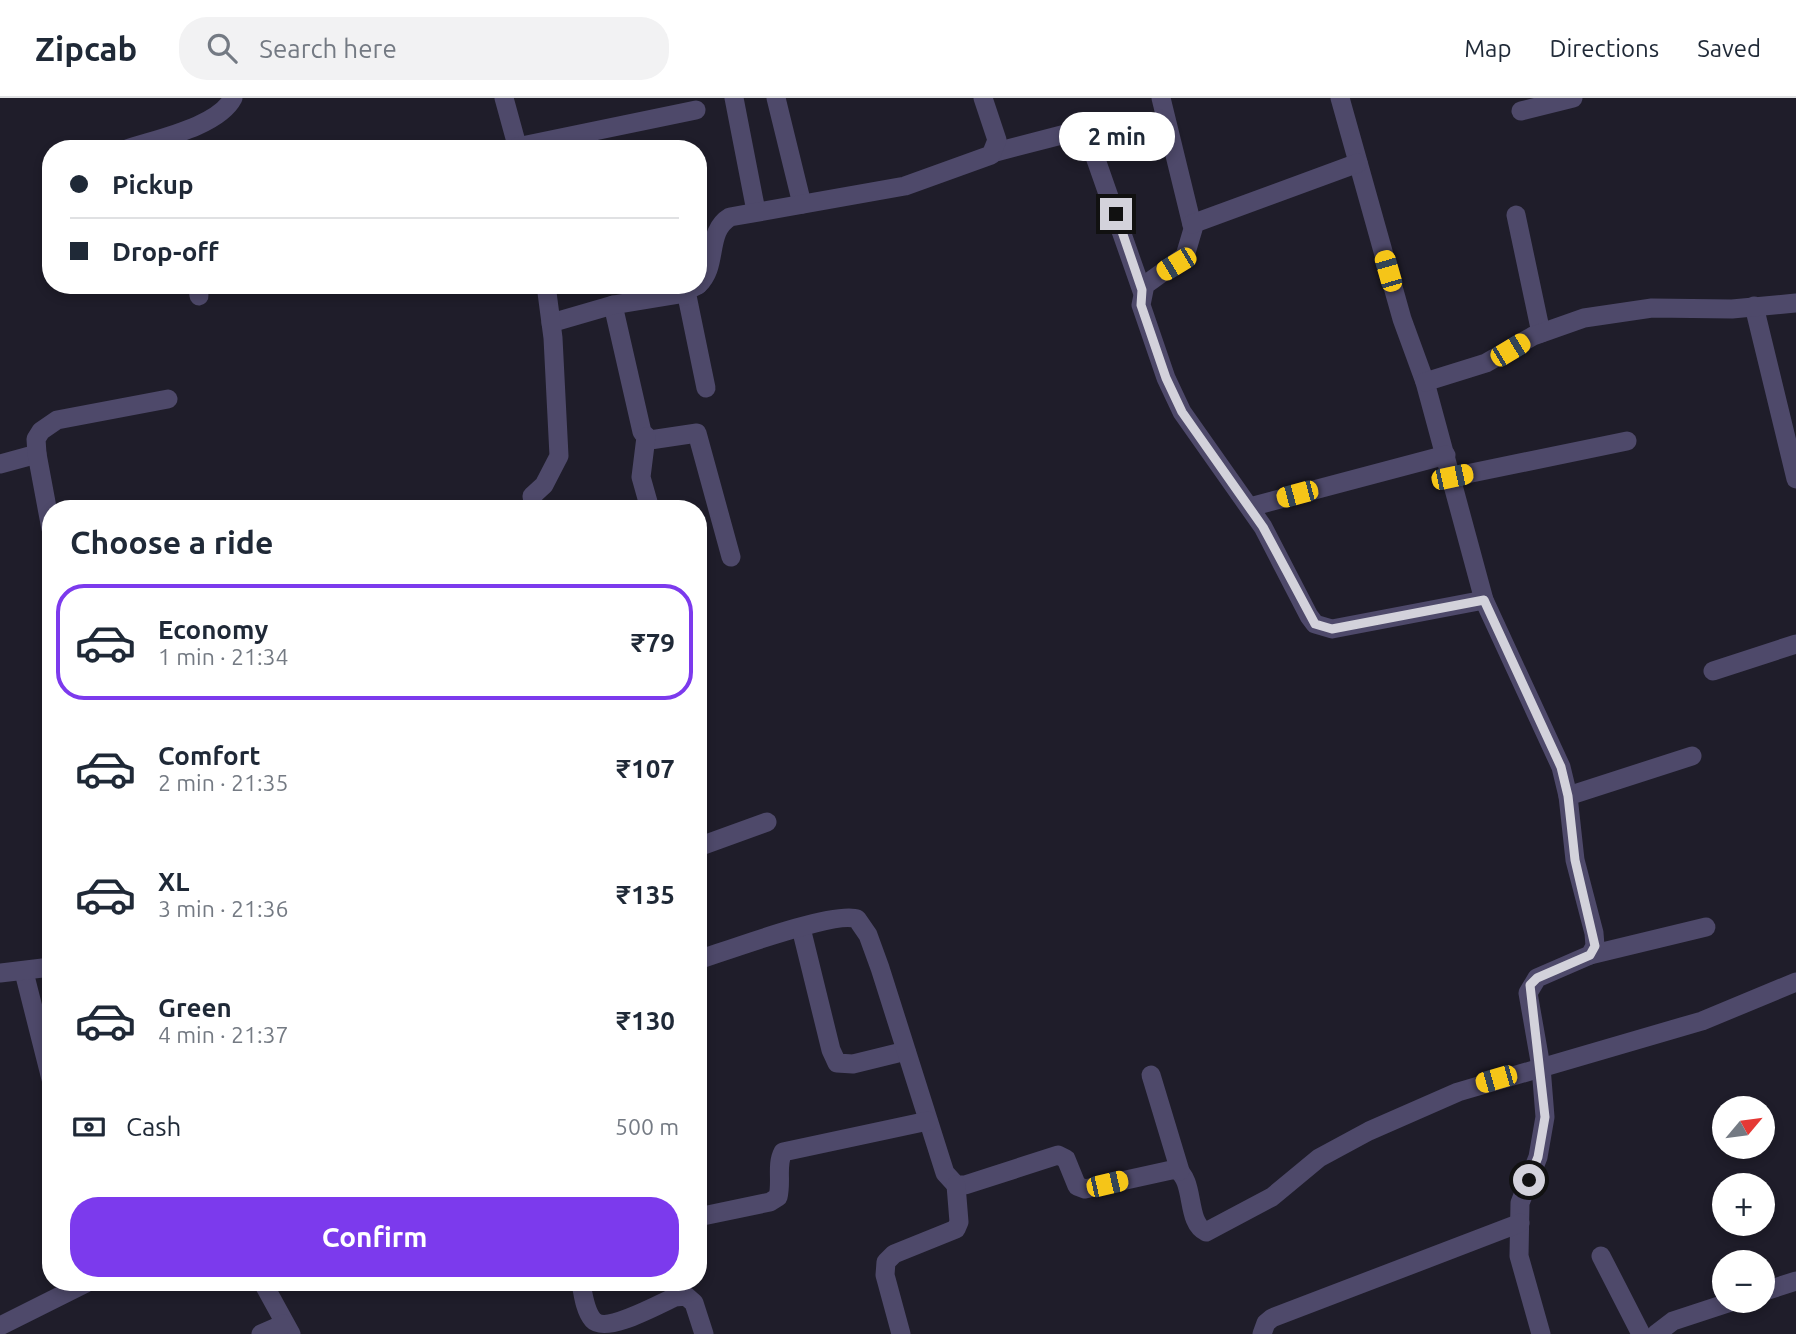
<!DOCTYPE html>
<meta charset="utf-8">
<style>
:root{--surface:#fff;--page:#f2f2f3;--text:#1f2937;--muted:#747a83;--line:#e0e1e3;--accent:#7c3aed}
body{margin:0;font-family:Ubuntu,sans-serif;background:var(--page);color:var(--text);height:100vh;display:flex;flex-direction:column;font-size:26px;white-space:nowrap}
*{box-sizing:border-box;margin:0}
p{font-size:23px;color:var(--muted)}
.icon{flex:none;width:38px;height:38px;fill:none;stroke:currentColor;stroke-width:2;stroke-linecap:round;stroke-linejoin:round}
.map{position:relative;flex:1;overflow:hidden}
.side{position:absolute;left:42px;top:402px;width:665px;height:791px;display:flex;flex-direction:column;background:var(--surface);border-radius:28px;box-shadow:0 4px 10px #0003}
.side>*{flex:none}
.hud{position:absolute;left:42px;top:42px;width:665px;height:154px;border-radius:28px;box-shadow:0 4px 10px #0003;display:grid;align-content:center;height:154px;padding:0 28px;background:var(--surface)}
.needle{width:46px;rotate:61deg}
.fabs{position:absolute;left:1712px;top:998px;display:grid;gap:14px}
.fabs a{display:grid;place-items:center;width:63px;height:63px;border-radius:50%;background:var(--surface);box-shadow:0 4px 10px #0003;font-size:35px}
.end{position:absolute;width:32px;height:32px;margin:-16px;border:9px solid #d3d2db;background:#111;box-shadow:0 0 0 4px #111}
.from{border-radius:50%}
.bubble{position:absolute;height:49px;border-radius:24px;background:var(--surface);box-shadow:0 4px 10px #0003;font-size:23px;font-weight:700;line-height:49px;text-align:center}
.car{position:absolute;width:21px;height:42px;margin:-21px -10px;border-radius:9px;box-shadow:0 0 5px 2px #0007;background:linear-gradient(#f5c518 24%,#345 0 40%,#f5c518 0 76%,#345 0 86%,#f5c518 0)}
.hud b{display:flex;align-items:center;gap:24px;height:66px;font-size:26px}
.hud b+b{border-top:2px solid var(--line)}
.hud i{width:18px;height:18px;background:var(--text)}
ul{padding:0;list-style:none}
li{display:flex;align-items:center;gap:21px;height:116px;margin:0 14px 10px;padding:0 14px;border:4px solid transparent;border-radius:28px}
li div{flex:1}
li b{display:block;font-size:26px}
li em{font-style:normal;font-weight:700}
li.on{border-color:var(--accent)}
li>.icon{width:63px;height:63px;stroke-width:1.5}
h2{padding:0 28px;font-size:32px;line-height:84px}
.pay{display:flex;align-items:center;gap:18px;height:77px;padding:0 28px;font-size:26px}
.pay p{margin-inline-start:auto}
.action{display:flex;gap:14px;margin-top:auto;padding:14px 28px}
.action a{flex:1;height:80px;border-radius:28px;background:var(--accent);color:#fff;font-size:28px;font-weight:700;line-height:80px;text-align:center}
header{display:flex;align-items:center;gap:42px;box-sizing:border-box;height:98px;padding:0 35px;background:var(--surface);border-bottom:2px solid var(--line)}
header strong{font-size:33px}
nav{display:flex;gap:38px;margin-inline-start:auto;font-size:24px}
.search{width:490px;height:63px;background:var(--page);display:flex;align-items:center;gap:18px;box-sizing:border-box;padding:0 24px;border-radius:28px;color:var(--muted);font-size:26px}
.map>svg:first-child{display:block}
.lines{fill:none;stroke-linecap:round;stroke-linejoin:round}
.minor{stroke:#4e496a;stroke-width:19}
.route{stroke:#d3d2db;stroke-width:9}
</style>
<header>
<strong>Zipcab</strong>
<div class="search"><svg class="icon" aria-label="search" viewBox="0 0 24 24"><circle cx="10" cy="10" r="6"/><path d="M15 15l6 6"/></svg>Search here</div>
<nav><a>Map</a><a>Directions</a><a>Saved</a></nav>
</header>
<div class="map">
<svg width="1796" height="1236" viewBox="0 0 1796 1236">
<rect width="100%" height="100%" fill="#1f1d2a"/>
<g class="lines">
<g class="minor">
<path d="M504,0L518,51"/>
<path d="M734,0L756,113"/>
<path d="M776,0L802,106"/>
<path d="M1161,0L1193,131L1185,158L1145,187L1141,207L1166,280L1182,314L1263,429L1309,518L1315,526L1332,531L1484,502"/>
<path d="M1340,0L1402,221L1425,284L1484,502L1561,669L1568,698L1575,762L1594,835L1595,848L1590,857L1537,880L1528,895L1541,969L1545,1019L1538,1059L1520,1105L1519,1158L1541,1236"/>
<path d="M1521,13L1573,0"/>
<path d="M517,49L696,12"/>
<path d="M127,51C156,41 218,29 233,0"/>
<path d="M992,55L1081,32L1086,33L1142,193"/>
<path d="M1516,117L1541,235"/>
<path d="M1192,126L1358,65"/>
<path d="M198,187L199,198"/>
<path d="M698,187C719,168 705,134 730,119L905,88L991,57L997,42L983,0"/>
<path d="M686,193L706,290"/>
<path d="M613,207L642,334L650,342L697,335L731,459"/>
<path d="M1754,208L1796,381"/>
<path d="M551,225L613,207L680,196L698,187"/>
<path d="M1425,284L1486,265L1533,238L1584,220L1652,210L1732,211L1796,205"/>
<path d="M646,339L641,379L650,411"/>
<path d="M0,366L37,356"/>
<path d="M1452,379L1627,343"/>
<path d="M1250,409L1446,357"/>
<path d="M534,411L532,398L544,387L559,358L553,240L546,187"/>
<path d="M51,431L37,356L36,341L41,333L57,322L168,301"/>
<path d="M1713,573L1796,546"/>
<path d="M1568,698L1692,658"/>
<path d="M698,749L767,724"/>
<path d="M801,830L831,952L837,965L853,966L906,953"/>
<path d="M1590,857L1706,829"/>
<path d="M698,862C726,853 836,812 857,821L868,837L880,870L945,1075L956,1087H965L1058,1057L1066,1061L1077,1088L1085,1091L1176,1071C1196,1083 1185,1124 1206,1134L1272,1099L1319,1060L1369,1033L1458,994L1702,923L1796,884"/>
<path d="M24,874L51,981"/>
<path d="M0,875L51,869"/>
<path d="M1151,977L1180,1073"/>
<path d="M698,1119L770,1104L778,1099C782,1084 776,1067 783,1054L928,1023"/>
<path d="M1601,1158L1641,1236"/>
<path d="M263,1185L291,1236"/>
<path d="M581,1185C583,1196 585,1213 593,1222C606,1236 659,1206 675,1199L686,1198L694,1205L704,1236"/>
<path d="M1762,1194L1796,1183"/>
<path d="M0,1228L86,1185"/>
<path d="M261,1236L284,1226"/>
<path d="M901,1236L885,1177L886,1164L894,1156L956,1131L959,1124L956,1087"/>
<path d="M1262,1236L1266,1225L1272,1220L1520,1125"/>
<path d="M1656,1236L1673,1223L1737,1202"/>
</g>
</g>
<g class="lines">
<path class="route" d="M1116,116L1142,192L1141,207L1166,280L1182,314L1263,429L1315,526L1332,531L1484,502L1561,669L1568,698L1575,762L1595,848L1590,857L1537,880L1530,887L1545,1019L1538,1059L1529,1082"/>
</g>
</svg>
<div class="fabs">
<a><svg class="needle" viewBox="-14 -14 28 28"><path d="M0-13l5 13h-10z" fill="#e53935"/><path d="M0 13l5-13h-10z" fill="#747a83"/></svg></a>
<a>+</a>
<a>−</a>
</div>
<i class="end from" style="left:1529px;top:1082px"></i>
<i class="end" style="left:1116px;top:116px"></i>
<div class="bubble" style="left:1059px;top:14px;width:116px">2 min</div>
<i class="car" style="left:1176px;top:166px;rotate:239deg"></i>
<i class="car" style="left:1388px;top:173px;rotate:344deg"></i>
<i class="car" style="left:1510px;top:252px;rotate:59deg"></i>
<i class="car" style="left:1452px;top:379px;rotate:78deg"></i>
<i class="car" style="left:1297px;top:396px;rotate:255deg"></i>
<i class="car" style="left:1496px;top:981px;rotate:254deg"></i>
<i class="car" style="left:1107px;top:1086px;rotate:77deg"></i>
<div class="hud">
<b><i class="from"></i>Pickup</b>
<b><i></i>Drop-off</b>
</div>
<section class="side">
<h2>Choose a ride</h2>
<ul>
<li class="on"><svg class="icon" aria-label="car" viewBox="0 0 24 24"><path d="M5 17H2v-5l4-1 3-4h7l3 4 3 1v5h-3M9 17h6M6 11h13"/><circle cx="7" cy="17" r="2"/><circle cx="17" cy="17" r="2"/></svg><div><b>Economy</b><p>1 min · 21:34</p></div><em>₹79</em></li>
<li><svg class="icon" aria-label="car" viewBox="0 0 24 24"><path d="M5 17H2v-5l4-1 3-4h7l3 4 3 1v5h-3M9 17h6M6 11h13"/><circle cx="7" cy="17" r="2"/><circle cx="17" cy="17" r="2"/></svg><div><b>Comfort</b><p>2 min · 21:35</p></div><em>₹107</em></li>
<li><svg class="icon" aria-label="car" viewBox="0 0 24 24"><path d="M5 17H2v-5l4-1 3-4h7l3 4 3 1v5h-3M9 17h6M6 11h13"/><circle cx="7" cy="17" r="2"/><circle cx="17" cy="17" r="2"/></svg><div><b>XL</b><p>3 min · 21:36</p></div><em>₹135</em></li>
<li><svg class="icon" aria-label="car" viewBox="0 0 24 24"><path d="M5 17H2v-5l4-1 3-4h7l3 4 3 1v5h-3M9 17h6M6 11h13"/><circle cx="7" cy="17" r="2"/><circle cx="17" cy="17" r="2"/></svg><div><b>Green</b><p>4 min · 21:37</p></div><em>₹130</em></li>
</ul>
<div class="pay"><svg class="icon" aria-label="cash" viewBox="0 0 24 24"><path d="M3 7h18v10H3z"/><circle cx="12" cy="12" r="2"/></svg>Cash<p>500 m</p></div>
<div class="action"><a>Confirm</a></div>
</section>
</div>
